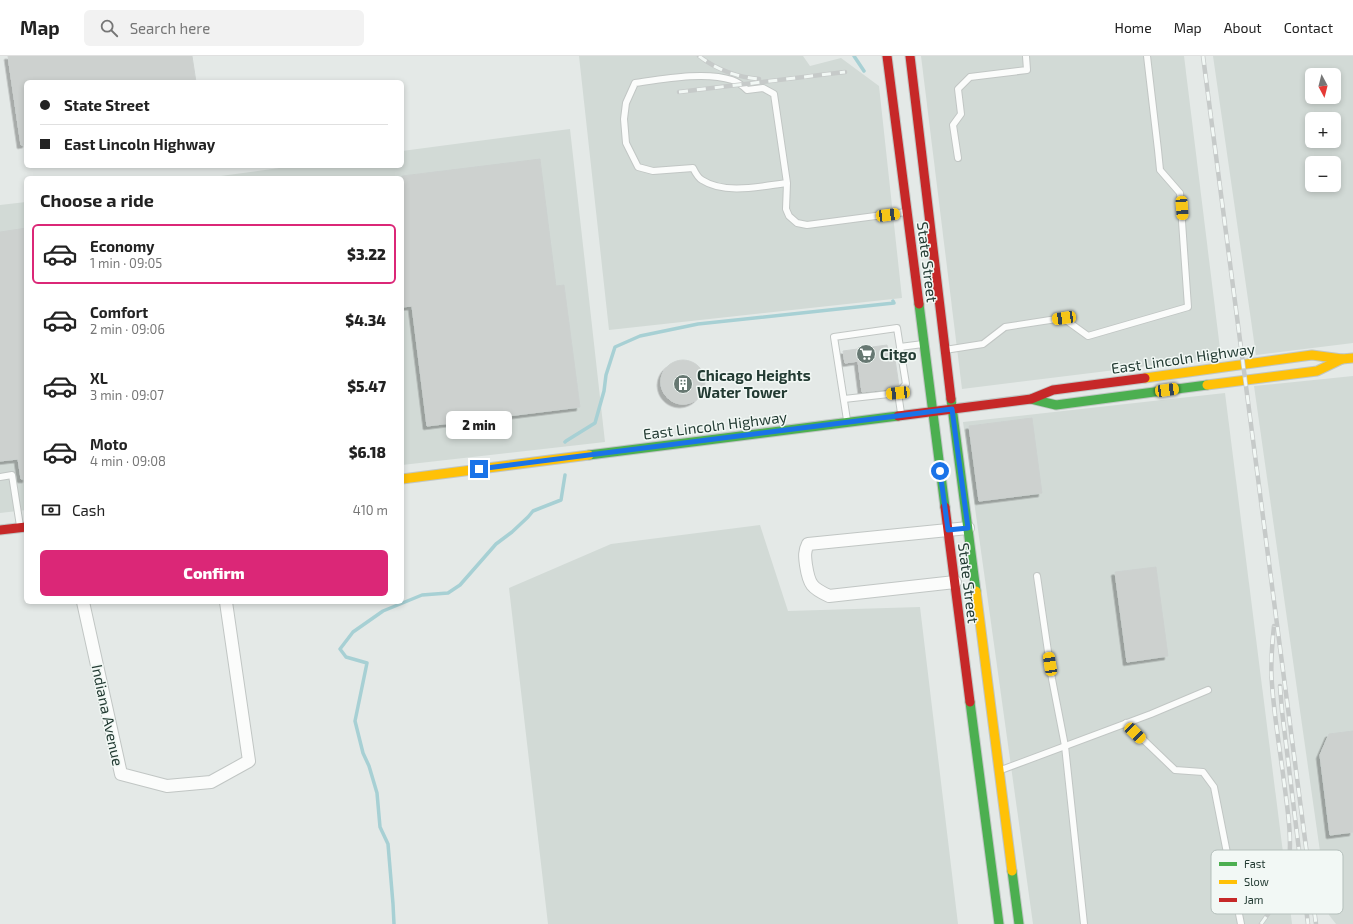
<!DOCTYPE html>
<meta charset="utf-8">
<style>
:root{--surface:#fff;--page:#f2f2f2;--text:#222;--muted:#767676;--line:#e0e0e0;--accent:#db2777}
body{margin:0;font-family:"Exo 2",sans-serif;background:var(--page);color:var(--text);height:100vh;display:flex;flex-direction:column;font-size:15px;white-space:nowrap}
*{box-sizing:border-box;margin:0}
p{font-size:13px;color:var(--muted)}
.icon{flex:none;width:22px;height:22px;fill:none;stroke:currentColor;stroke-width:2;stroke-linecap:round;stroke-linejoin:round}
.map{position:relative;flex:1;overflow:hidden}
.drawer{position:absolute;left:24px;top:120px;width:380px;height:428px;display:flex;flex-direction:column;background:var(--surface);border-radius:6px;box-shadow:0 2px 6px #0003}
.drawer>*{flex:none}
.banner{position:absolute;left:24px;top:24px;width:380px;height:88px;border-radius:6px;box-shadow:0 2px 6px #0003;display:grid;align-content:center;height:88px;padding:0 16px;background:var(--surface)}
.needle{width:26px;rotate:173deg}
.controls{position:absolute;left:1305px;top:12px;display:grid;gap:8px}
.controls a{display:grid;place-items:center;width:36px;height:36px;border-radius:6px;background:var(--surface);box-shadow:0 2px 6px #0003;font-size:20px}
.end{position:absolute;width:18px;height:18px;margin:-9px;border:5px solid #1a73e8;background:#fff;box-shadow:0 0 0 2px #fff}
.from{border-radius:50%}
.bubble{position:absolute;height:28px;border-radius:6px;background:var(--surface);box-shadow:0 2px 6px #0003;font-size:13px;font-weight:800;line-height:28px;text-align:center}
.car{position:absolute;width:12px;height:24px;margin:-12px -6px;border-radius:5px;box-shadow:0 0 3px 1px #0007;background:linear-gradient(#f5c518 24%,#345 0 40%,#f5c518 0 76%,#345 0 86%,#f5c518 0)}
.banner b{display:flex;align-items:center;gap:14px;height:38px;font-size:15px}
.banner b+b{border-top:1px solid var(--line)}
.banner i{width:10px;height:10px;background:var(--text)}
ul{padding:0;list-style:none}
li{display:flex;align-items:center;gap:12px;height:60px;margin:0 8px 6px;padding:0 8px;border:2px solid transparent;border-radius:6px}
li div{flex:1}
li b{display:block;font-size:15px}
li em{font-style:normal;font-weight:800}
li.active{border-color:var(--accent)}
li>.icon{width:36px;height:36px;stroke-width:1.5}
h2{padding:0 16px;font-size:18px;line-height:48px}
.pay{display:flex;align-items:center;gap:10px;height:44px;padding:0 16px;font-size:15px}
.pay p{margin-inline-start:auto}
.action{display:flex;gap:8px;margin-top:auto;padding:8px 16px}
.action a{flex:1;height:46px;border-radius:6px;background:var(--accent);color:#fff;font-size:16px;font-weight:800;line-height:46px;text-align:center}
header{display:flex;align-items:center;gap:24px;box-sizing:border-box;height:56px;padding:0 20px;background:var(--surface);border-bottom:1px solid var(--line)}
header strong{font-size:19px}
nav{display:flex;gap:22px;margin-inline-start:auto;font-size:14px}
.search{width:280px;height:36px;background:var(--page);display:flex;align-items:center;gap:10px;box-sizing:border-box;padding:0 14px;border-radius:6px;color:var(--muted);font-size:15px}
.map>svg:first-child{display:block}
.built{fill:#d2dad6;fill-rule:evenodd}
.lines{fill:none;stroke-linecap:round;stroke-linejoin:round}
.stream{stroke:#a7d0d4;stroke-width:3.5}
.building{fill:#cdd1cf;stroke:#cdd2d0;filter:url(#shadow)}
.lane-casing{stroke:#c1c6c4;stroke-width:8}
.street-casing{stroke:#c1c6c4;stroke-width:14}
.fast-casing{stroke:#c0c6c4;stroke-width:11}
.slow-casing{stroke:#c0c6c4;stroke-width:11}
.jam-casing{stroke:#c0c6c4;stroke-width:11}
.lane{stroke:#fbfcfb;stroke-width:6}
.street{stroke:#fbfcfb;stroke-width:12}
.fast{stroke:#4caf50;stroke-width:9}
.slow{stroke:#ffc107;stroke-width:9}
.jam{stroke:#c62828;stroke-width:9}
.rail-casing{stroke:#c6cac9;stroke-width:4.5}
.rail{stroke:#f2f8f5;stroke-width:3;stroke-dasharray:9;stroke-linecap:butt}
.route{stroke:#1a73e8;stroke-width:5}
.labels{text-anchor:middle;dominant-baseline:central;stroke-width:3;stroke-linejoin:round;paint-order:stroke}
.street-label{font-size:15px;fill:#233b33;stroke:#f2f8f5}
.poi-label{font-size:15px;font-weight:bold;fill:#233b33;stroke:#f2f8f5;text-anchor:start}
.key{fill:#f2f8f5;stroke:#b4bfbb;stroke-width:1}
.key-label{font-size:11px;fill:#233b33}
</style>
<header>
<strong>Map</strong>
<div class="search"><svg class="icon" aria-label="search" viewBox="0 0 24 24"><circle cx="10" cy="10" r="6"/><path d="M15 15l6 6"/></svg>Search here</div>
<nav><a>Home</a><a>Map</a><a>About</a><a>Contact</a></nav>
</header>
<div class="map">
<svg width="1353" height="868" viewBox="0 0 1353 868">
<defs>
<filter id="shadow"><feDropShadow dx="-3.5" dy="3.5" stdDeviation="0" flood-color="#0004"/></filter>
</defs>
<rect width="100%" height="100%" fill="#e4e9e7"/>
<g class="built">
<path d="M579,0H803L810,10L841,2L879,30L902,242L609,274Z"/>
<path d="M921,0H1184L1221,301L962,333Z"/>
<path d="M1213,0H1353V287L1256,299ZM1312,19H1334V41H1312ZM1312,63H1334V85H1312ZM1312,107H1334V129H1312Z"/>
<path d="M570,73L605,386L402,409V122H206L294,110H402V95Z"/>
<path d="M26,146V454L0,457V149Z"/>
<path d="M1353,320V868H1336L1329,859L1254,330Z"/>
<path d="M1225,337L1292,868H1033L963,366Z"/>
<path d="M760,469L788,555L920,551L958,868H548L509,532L611,488Z"/>
</g>
<g class="lines">
<g class="stream">
<path d="M854,0L864,15"/>
<path d="M565,386L566,385L595,367L604,335L606,319L615,291L640,280L698,268L894,247L893,245"/>
<path d="M394,868L393,848L388,788L380,771L377,737L369,710L363,697L355,665L367,607L346,601L340,593L353,576L383,555L422,539L448,537L460,529L496,488L512,476L528,461L533,455L561,444L565,419"/>
</g>
</g>
<g class="building">
<path d="M8,0H192L196,26H26V88L21,89Z"/>
<path d="M540,103L556,230L564,229L580,351L427,370L412,250L402,251V120Z"/>
<path d="M26,172V423H21L18,403L0,405V176Z"/>
<path d="M887,289L889,304L895,303L899,330L897,332L862,336L858,305L845,307L843,295Z"/>
<circle cx="683" cy="326" r="22"/>
<path d="M1032,362L1042,437L979,445L969,370Z"/>
<path d="M1156,511L1168,600L1127,606L1115,516Z"/>
<path d="M1353,675V776L1330,779L1320,699L1329,678Z"/>
</g>
<g class="lines">
<g class="lane-casing">
<g id="lane">
<path d="M958,102L953,69L961,58L958,33L970,21L1027,14L1026,0"/>
<path d="M787,127C762,130 725,139 702,124C698,122 695,116 693,112L653,115L638,111L626,87L624,63L626,47L635,27C663,23 705,15 732,24C738,26 743,30 747,34L763,32L774,38L787,127L786,153L789,160L797,167L807,169L906,156"/>
<path d="M945,294L983,288L1005,271L1063,262L1088,280L1188,251L1180,137L1160,114L1158,94L1147,0"/>
<path d="M898,337L901,357"/>
<path d="M844,343L898,337L906,328L900,291"/>
<path d="M847,364L834,281L897,272L900,291L923,288"/>
<path d="M0,421L12,419L20,470"/>
<path d="M1037,520L1052,623L1065,690L1084,868"/>
<path d="M1126,667L1175,714L1203,716L1214,731L1241,868"/>
<path d="M1001,714L1151,658L1208,634"/>
</g>
</g>
<g class="street-casing">
<g id="street">
<path d="M955,526L829,540C812,532 809,529 806,509C805,501 804,496 808,488L968,472"/>
<path d="M83,546L121,718L167,730L211,726L249,705L226,546"/>
</g>
</g>
<g class="fast-casing">
<g id="fast">
<path d="M919,248L945,451"/>
<path d="M951,343L976,535"/>
<path d="M1031,343L1056,349L1207,329"/>
<path d="M589,399L898,360"/>
<path d="M970,646L999,868"/>
<path d="M1012,815L1019,868"/>
</g>
</g>
<g class="slow-casing">
<g id="slow">
<path d="M1145,322L1312,299L1342,303L1353,302"/>
<path d="M1207,329L1317,315L1342,303"/>
<path d="M402,423L589,399"/>
<path d="M976,535L1012,815"/>
</g>
</g>
<g class="jam-casing">
<g id="jam">
<path d="M887,0L919,248"/>
<path d="M910,0L951,343"/>
<path d="M898,360L1031,343L1053,334L1145,322"/>
<path d="M945,451L970,646"/>
<path d="M0,474L26,471"/>
</g>
</g>
<use href="#lane" class="lane"/>
<use href="#street" class="street"/>
<use href="#fast" class="fast"/>
<use href="#slow" class="slow"/>
<use href="#jam" class="jam"/>
<g class="rail-casing">
<g id="rail">
<path d="M699,0C717,14 736,21 759,23"/>
<path d="M1203,0L1316,868"/>
<path d="M679,36L845,16"/>
<path d="M1280,630L1282,655L1308,868"/>
<path d="M1261,868C1271,854 1283,838 1287,820C1294,786 1287,751 1283,718C1279,688 1274,658 1272,628C1270,608 1272,589 1274,570"/>
</g>
</g>
<use href="#rail" class="rail"/>
</g>
<g class="lines">
<path class="route" d="M479,413L952,353L968,472L948,474L940,415"/>
</g>
<defs>
<g id="supermarket-disc" transform="scale(1)"><circle r="9.5" fill="#677872" stroke="#f2f8f5"/><path d="M-6-5.5h2.5l.6 2H6L4.5 2H-2.5L-4.4-4H-6ZM-1.5 3.2a1.3 1.3 0 1 0 .1 0ZM3 3.2a1.3 1.3 0 1 0 .1 0Z" fill="#fff"/></g>
<g id="building-disc" transform="scale(1)"><circle r="9.5" fill="#677872" stroke="#f2f8f5"/><path d="M-4-6H4V6H1V3H-1V6H-4ZM-2.5-4.3h1.7v1.8h-1.7ZM.8-4.3h1.7v1.8H.8ZM-2.5-1h1.7V.8h-1.7ZM.8-1h1.7V.8H.8Z" fill="#fff"/></g>
</defs>
<g fill-rule="evenodd">
<use href="#supermarket-disc" x="866" y="298"/>
<use href="#building-disc" x="683" y="328"/>
</g>
<g class="labels">
<g class="street-label">
<text transform="translate(928 206) rotate(83)">State Street</text>
<text transform="translate(1183 302) rotate(-8)">East Lincoln Highway</text>
<text transform="translate(715 369) rotate(-7)">East Lincoln Highway</text>
<text transform="translate(969 527) rotate(83)">State Street</text>
<text transform="translate(108 659) rotate(78)">Indiana Avenue</text>
</g>
<g class="poi-label">
<text x="880" y="298">Citgo</text>
<text x="697" y="319">Chicago Heights<tspan x="697" dy="17">Water Tower</tspan></text>
</g>
</g>
<rect x="1211" y="794" width="132" height="64" rx="6" class="key"/>
<rect x="1219" y="806" width="18" height="4" fill="#4caf50"/>
<rect x="1219" y="824" width="18" height="4" fill="#ffc107"/>
<rect x="1219" y="842" width="18" height="4" fill="#c62828"/>
<g class="key-label">
<text x="1244" y="812">Fast</text>
<text x="1244" y="830">Slow</text>
<text x="1244" y="848">Jam</text>
</g>
</svg>
<div class="controls">
<a><svg class="needle" viewBox="-14 -14 28 28"><path d="M0-13l5 13h-10z" fill="#e53935"/><path d="M0 13l5-13h-10z" fill="#767676"/></svg></a>
<a>+</a>
<a>−</a>
</div>
<i class="end from" style="left:940px;top:415px"></i>
<i class="end" style="left:479px;top:413px"></i>
<div class="bubble" style="left:446px;top:355px;width:66px">2 min</div>
<i class="car" style="left:1182px;top:152px;rotate:176deg"></i>
<i class="car" style="left:888px;top:159px;rotate:83deg"></i>
<i class="car" style="left:1064px;top:262px;rotate:262deg"></i>
<i class="car" style="left:1167px;top:334px;rotate:82deg"></i>
<i class="car" style="left:898px;top:337px;rotate:264deg"></i>
<i class="car" style="left:1050px;top:608px;rotate:351deg"></i>
<i class="car" style="left:1135px;top:677px;rotate:134deg"></i>
<div class="banner">
<b><i class="from"></i>State Street</b>
<b><i></i>East Lincoln Highway</b>
</div>
<section class="drawer">
<h2>Choose a ride</h2>
<ul>
<li class="active"><svg class="icon" aria-label="car" viewBox="0 0 24 24"><path d="M5 17H2v-5l4-1 3-4h7l3 4 3 1v5h-3M9 17h6M6 11h13"/><circle cx="7" cy="17" r="2"/><circle cx="17" cy="17" r="2"/></svg><div><b>Economy</b><p>1 min · 09:05</p></div><em>$3.22</em></li>
<li><svg class="icon" aria-label="car" viewBox="0 0 24 24"><path d="M5 17H2v-5l4-1 3-4h7l3 4 3 1v5h-3M9 17h6M6 11h13"/><circle cx="7" cy="17" r="2"/><circle cx="17" cy="17" r="2"/></svg><div><b>Comfort</b><p>2 min · 09:06</p></div><em>$4.34</em></li>
<li><svg class="icon" aria-label="car" viewBox="0 0 24 24"><path d="M5 17H2v-5l4-1 3-4h7l3 4 3 1v5h-3M9 17h6M6 11h13"/><circle cx="7" cy="17" r="2"/><circle cx="17" cy="17" r="2"/></svg><div><b>XL</b><p>3 min · 09:07</p></div><em>$5.47</em></li>
<li><svg class="icon" aria-label="car" viewBox="0 0 24 24"><path d="M5 17H2v-5l4-1 3-4h7l3 4 3 1v5h-3M9 17h6M6 11h13"/><circle cx="7" cy="17" r="2"/><circle cx="17" cy="17" r="2"/></svg><div><b>Moto</b><p>4 min · 09:08</p></div><em>$6.18</em></li>
</ul>
<div class="pay"><svg class="icon" aria-label="cash" viewBox="0 0 24 24"><path d="M3 7h18v10H3z"/><circle cx="12" cy="12" r="2"/></svg>Cash<p>410 m</p></div>
<div class="action"><a>Confirm</a></div>
</section>
</div>
